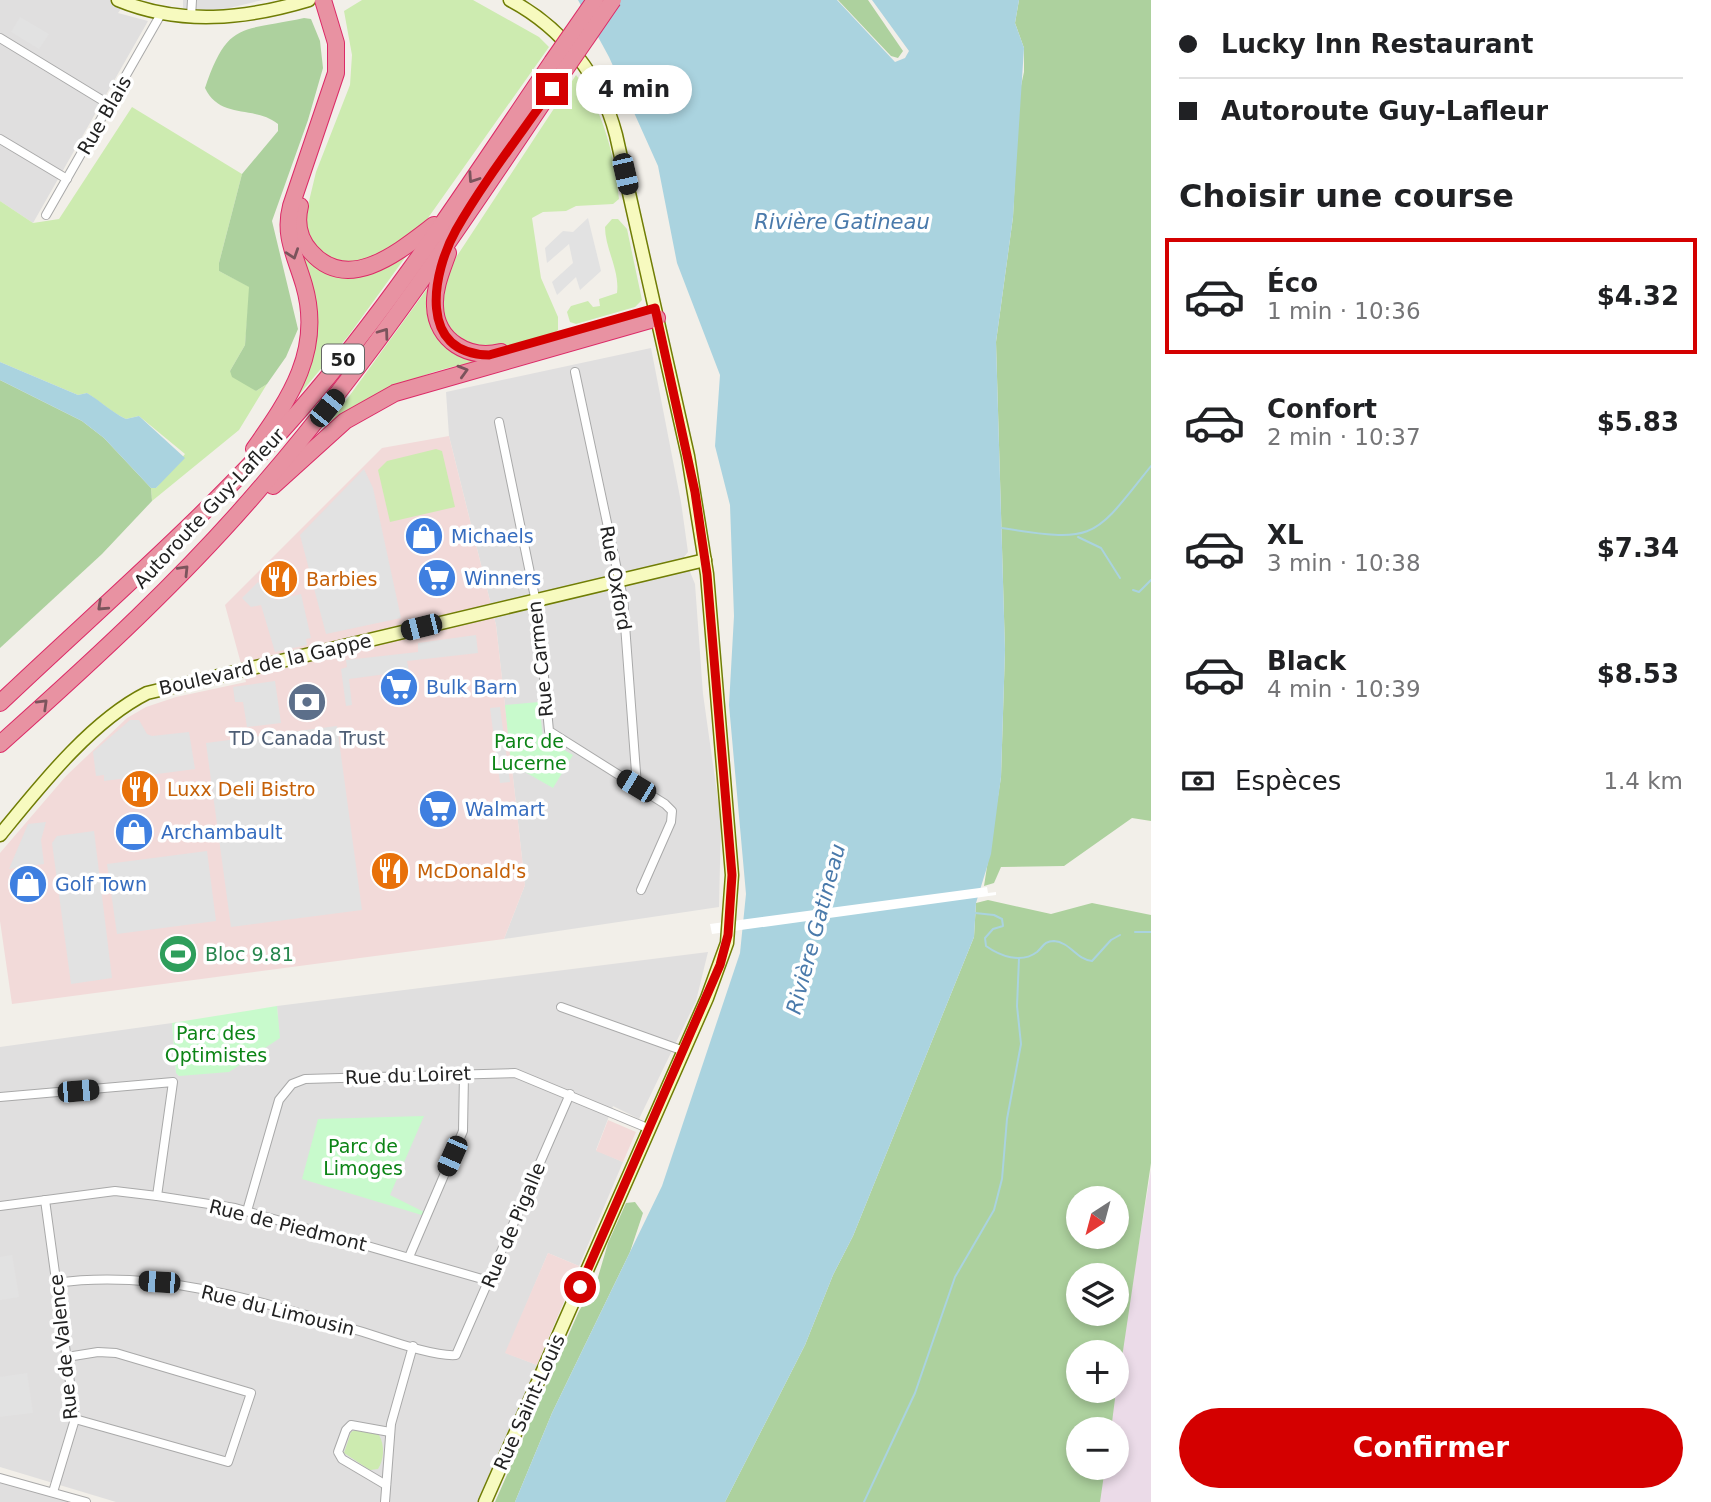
<!DOCTYPE html>
<html lang="fr">
<meta charset="utf-8">
<style>
:root{--surface:#fff;--page:#f6f6f6;--text:#202124;--muted:#757577;--line:#e0e0e0;--accent:#d40000}
body{margin:0;font-family:"DejaVu Sans",sans-serif;background:var(--page);color:var(--text);height:100vh;display:flex;flex-direction:column;font-size:26px;white-space:nowrap}
*{box-sizing:border-box;margin:0}
p{font-size:23px;color:var(--muted)}
.icon{flex:none;width:38px;height:38px;fill:none;stroke:currentColor;stroke-width:2;stroke-linecap:round;stroke-linejoin:round}
.map{position:relative;flex:1;overflow:hidden}
.details{display:flex;flex-direction:column;background:var(--surface);width:560px}
.details>*{flex:none}
.guide{display:grid;align-content:center;height:154px;padding:0 28px;background:var(--surface)}
.needle{width:46px;rotate:216deg}
.tools{position:absolute;left:1066px;top:1186px;display:grid;gap:14px}
.tools a{display:grid;place-items:center;width:63px;height:63px;border-radius:50%;background:var(--surface);box-shadow:0 4px 10px #0003;font-size:35px}
.end{position:absolute;width:32px;height:32px;margin:-16px;border:9px solid #d40000;background:#fff;box-shadow:0 0 0 4px #fff}
.from{border-radius:50%}
.bubble{position:absolute;height:49px;border-radius:24px;background:var(--surface);box-shadow:0 4px 10px #0003;font-size:23px;font-weight:700;line-height:49px;text-align:center}
.car{position:absolute;width:21px;height:42px;margin:-21px -10px;border-radius:9px;box-shadow:0 0 5px 2px #0007;background:linear-gradient(#222 24%,#8ab4d8 0 40%,#222 0 76%,#8ab4d8 0 86%,#222 0)}
.guide b{display:flex;align-items:center;gap:24px;height:66px;font-size:26px}
.guide b+b{border-top:2px solid var(--line)}
.guide i{width:18px;height:18px;background:var(--text)}
ul{padding:0;list-style:none}
li{display:flex;align-items:center;gap:21px;height:116px;margin:0 14px 10px;padding:0 14px;border:4px solid transparent;border-radius:0px}
li div{flex:1}
li b{display:block;font-size:26px}
li em{font-style:normal;font-weight:700}
li.current{border-color:var(--accent)}
li>.icon{width:63px;height:63px;stroke-width:1.5}
h2{padding:0 28px;font-size:32px;line-height:84px}
.pay{display:flex;align-items:center;gap:18px;height:77px;padding:0 28px;font-size:26px}
.pay p{margin-inline-start:auto}
.button{display:flex;gap:14px;margin-top:auto;padding:14px 28px}
.button a{flex:1;height:80px;border-radius:42px;background:var(--accent);color:#fff;font-size:28px;font-weight:700;line-height:80px;text-align:center}
main{display:flex;flex:1;min-height:0}
.map>svg:first-child{display:block}
.residential{fill:#e0dfdf}
.commercial{fill:#f2dad9}
.industrial{fill:#ebdbe8}
.grass{fill:#cdebb0}
.forest{fill:#add19e;fill-rule:evenodd}
.park{fill:#c8facc}
.parking{fill:#e2e2e2}
.water{fill:#aad3df}
.pier{fill:#fff}
.lines{fill:none;stroke-linecap:round;stroke-linejoin:round}
.stream{stroke:#aad3df;stroke-width:2}
.street-casing{stroke:#a9a9a9;stroke-width:10}
.secondary-casing{stroke:#707d05;stroke-width:15}
.highway-casing{stroke:#dc2a67;stroke-width:18}
.street{stroke:#fff;stroke-width:8}
.secondary{stroke:#f7fabf;stroke-width:12}
.highway{stroke:#e892a2;stroke-width:16}
.highway-bridge-casing{stroke:#dc2a67;stroke-width:18;stroke-linecap:butt}
.highway-bridge{stroke:#e892a2;stroke-width:16}
.oneway{stroke:#7b545c}
.route{stroke:#d40000;stroke-width:9}
.labels{text-anchor:middle;dominant-baseline:central;stroke-width:7;stroke-linejoin:round;paint-order:stroke}
.shield{fill:#fff;stroke:#646464;stroke-width:2}
.shield-label{font-size:18px;font-weight:bold;fill:#222}
.street-label{font-size:19px;fill:#222;stroke:#fff}
.shop-label{font-size:19px;fill:#366cbe;stroke:#fff;text-anchor:start}
.food-label{font-size:19px;fill:#c56008;stroke:#fff;text-anchor:start}
.service-label{font-size:19px;fill:#4e5e75;stroke:#fff}
.park-label{font-size:19px;fill:#0c8416;stroke:#fff}
.leisure-label{font-size:19px;fill:#27864d;stroke:#fff;text-anchor:start}
.water-label{font-size:21px;font-style:italic;fill:#4a7aab;stroke:#fff}
</style>
<main>
<div class="map">
<svg width="1151" height="1502" viewBox="0 0 1151 1502">
<rect width="100%" height="100%" fill="#f2efe9"/>
<g class="residential">
<path d="M0,0H127L118,13L148,21L33,223L0,201Z"/>
<path d="M183,0H263L212,12L183,8Z"/>
<path d="M651,348L681,502L688,552L684,557L695,584L703,694L721,821L719,907L504,939L525,885L496,625L449,436L446,392Z"/>
<path d="M708,952L696,1001L639,1119L613,1106L596,1150L623,1162L579,1266L548,1253L506,1353L537,1365L483,1502H116L0,1467V1047L172,1023L176,1072L179,1076L279,1038L277,1006Z"/>
<path d="M0,1478L85,1502H0Z"/>
</g>
<g class="commercial">
<path d="M449,436L496,625L505,705L525,885L504,939L12,1004L0,921V853L66,776L127,718L146,707L176,697L246,682L225,605L382,448Z"/>
<path d="M608,1120L636,1132L623,1162L596,1151Z"/>
<path d="M548,1253L579,1266L537,1365L505,1353Z"/>
</g>
<path class="industrial" d="M1151,1170V1502H1096L1101,1468H1116V1430H1108Z"/>
<g class="grass">
<path d="M362,0H473L539,37L549,47L423,225L372,260L349,262L327,258L316,249L304,222L316,172L350,85L352,55L344,11Z"/>
<path d="M576,75C603,107 615,158 619,199L613,204L576,206L566,211L543,212L532,218L541,278L558,317V330C539,349 494,351 469,350L442,321L441,289L453,262Z"/>
<path d="M132,107L242,174L219,263V271L250,287L245,345L230,371L256,391L267,384L239,430L152,501L151,488H156L185,454L139,416L126,419C111,412 101,402 87,393L78,395L0,362V201L33,223L59,219Z"/>
<path d="M612,219H618L627,229L642,300L635,307L576,324L570,322L567,312L571,306L588,301L593,307L600,306L599,299L617,293C620,270 605,249 605,227Z"/>
<path d="M296,235L349,275L387,267L401,255H407L349,335L294,401L310,357Z"/>
<path d="M427,289L430,290L428,310L475,363C414,370 370,402 321,435Z"/>
<path d="M436,449L442,451L455,507L390,522L378,470L387,461Z"/>
<path d="M358,1429L379,1435C385,1445 384,1460 378,1469L370,1470L344,1453L351,1432Z"/>
</g>
<g class="forest">
<path d="M838,0H868L903,51L898,58L891,56Z"/>
<path d="M1019,0H1151V821L1132,818L1064,866L1001,867L994,883L984,886L1001,777L1005,650L996,342L1013,217L1019,95L1024,72V48L1015,23Z"/>
<path d="M304,18L311,19L320,41L323,68L308,120L272,221L298,329L286,357L267,384L256,391L232,377L230,371L245,345L249,287L219,271V263L242,174L278,131V124C255,105 220,120 205,88C228,20 241,32 304,18Z"/>
<path d="M0,380L82,421L104,438L151,488L152,501L102,554L0,648Z"/>
<path d="M988,900L1051,914L1092,903L1151,915V1163L1117,1391L1116,1353H1078V1391H1116L1111,1430H1078V1468H1105L1100,1502H725L805,1345L833,1275L853,1236L974,937L976,903ZM1078,1199H1116V1237H1078ZM1078,1276H1116V1314H1078Z"/>
<path d="M635,1202L643,1213L630,1252L552,1413L515,1502H495L579,1311L596,1284L608,1243L626,1203Z"/>
</g>
<g class="park">
<path d="M539,702L543,738L573,755L553,788L511,764L505,705Z"/>
<path d="M277,1006L280,1038L229,1072L179,1076L176,1073L172,1023Z"/>
<path d="M424,1116L390,1195L426,1213L425,1216L302,1179L318,1119Z"/>
</g>
<g class="parking">
<path d="M20,17L49,34L39,49L11,32Z"/>
<path d="M588,218L601,271L580,290L576,277L557,295L552,282L573,263L569,244L547,263L545,248L563,231L573,232Z"/>
<path d="M364,469L373,488L401,618L326,634L300,535Z"/>
<path d="M258,582L276,600L301,594L311,638L306,639L307,645L275,652L261,605L251,607L242,598Z"/>
<path d="M476,635L478,653L407,661L409,671L349,679L352,705L346,706L341,669L347,667L346,660L418,652V643Z"/>
<path d="M275,681L281,723L247,727L243,702H235L233,687Z"/>
<path d="M500,707L510,782L500,783L490,708Z"/>
<path d="M130,720H139L147,734L152,736L189,732L195,769L104,781V775L96,776L93,752Z"/>
<path d="M337,726L362,910L231,927L206,743Z"/>
<path d="M46,822L41,840L44,864L9,869L28,824Z"/>
<path d="M94,831L112,978L71,984L52,843L57,836Z"/>
<path d="M207,851L216,921L117,934L107,864Z"/>
<path d="M12,1255L19,1297L0,1300V1257Z"/>
<path d="M27,1373L33,1413L0,1417V1377Z"/>
</g>
<g class="water">
<path d="M578,0H837L895,62L905,58L909,51L872,0H1019L1015,23L1024,48L1013,217L996,342L1005,650L1001,777L991,854L976,903L974,937L853,1236L833,1275L805,1345L725,1502H515L552,1413L662,1186L740,953L746,894L729,705L734,616L730,505L715,446L720,375L677,263L658,166L609,57Z"/>
<path d="M0,362L78,395L87,393C101,401 111,412 126,419L139,416L185,458L156,488H151L104,438L82,421L0,380Z"/>
</g>
<path class="pier" d="M987,887L988,893L996,892V895L712,934L710,924Z"/>
<g class="lines">
<g class="stream">
<path d="M1002,528C1096,543 1093,539 1151,466"/>
<path d="M1078,537L1101,548L1120,578"/>
<path d="M1133,590L1139,592L1151,580"/>
<path d="M975,913L994,915L1002,919L1003,926L993,929L985,938L986,946C1000,956 1021,964 1037,952C1043,947 1044,941 1054,941C1070,942 1077,960 1092,961L1111,940L1120,935"/>
<path d="M1135,932H1151"/>
<path d="M864,1502L915,1393L955,1277L994,1210L1002,1179L1007,1119L1021,1044L1017,1006L1019,958"/>
</g>
<g class="street-casing">
<g id="street">
<path d="M191,17L192,0"/>
<path d="M0,38L110,105"/>
<path d="M0,139L67,179"/>
<path d="M46,215L161,14"/>
<path d="M575,372L623,598L637,786"/>
<path d="M499,422L538,612L549,731L665,804L672,811L671,822L641,890"/>
<path d="M561,1007L684,1051"/>
<path d="M0,1097L173,1082L157,1196"/>
<path d="M45,1200L75,1419L53,1492"/>
<path d="M0,1206L115,1191L157,1196L235,1208L489,1281"/>
<path d="M247,1211L279,1100L292,1084L305,1079L515,1073L650,1129"/>
<path d="M409,1257L463,1131L464,1074"/>
<path d="M56,1283C157,1269 256,1300 353,1329C378,1336 432,1357 456,1355L570,1094"/>
<path d="M67,1357L98,1352L116,1353L251,1393L228,1462L75,1419"/>
<path d="M0,1478L86,1502"/>
<path d="M386,1485L342,1459L338,1452L346,1430L351,1425L390,1432"/>
<path d="M385,1502L391,1424L413,1346"/>
</g>
</g>
<g class="secondary-casing">
<g id="secondary">
<path d="M118,0C181,26 246,19 309,0"/>
<path d="M0,835C40,786 91,721 147,693L705,560"/>
<path d="M485,1502L707,998L727,943L732,875L707,574L688,456L616,135C601,77 563,28 510,0"/>
</g>
</g>
<g class="highway-casing">
<g id="highway">
<path d="M300,206C296,222 299,239 311,252C349,295 401,250 434,225"/>
<path d="M448,253C442,270 434,288 435,306C436,341 469,360 501,352"/>
<path d="M254,449C290,398 323,350 304,285C296,257 283,236 291,206L336,73V43L323,0"/>
<path d="M273,486L345,421L395,393L657,318"/>
<path d="M0,703C101,607 209,515 300,410C394,302 472,180 552,62"/>
<path d="M0,744C93,661 187,575 267,480C376,353 469,213 562,74"/>
</g>
</g>
<use href="#street" class="street"/>
<use href="#secondary" class="secondary"/>
<use href="#highway" class="highway"/>
<g class="highway-bridge-casing">
<g id="highway-bridge">
<path d="M552,62L595,0"/>
<path d="M562,74L613,0"/>
</g>
</g>
<use href="#highway-bridge" class="highway-bridge"/>
</g>
<defs><path id="oneway-chevron" d="M-2-3.5L2.5 0L-2 3.5" fill="none" stroke-width="1.6" stroke-linecap="round" stroke-linejoin="round" transform="scale(1.75)"/></defs>
<g class="oneway">
<use href="#oneway-chevron" transform="translate(473 178) rotate(124)"/>
<use href="#oneway-chevron" transform="translate(293 254) rotate(71)"/>
<use href="#oneway-chevron" transform="translate(384 333) rotate(-54)"/>
<use href="#oneway-chevron" transform="translate(463 371) rotate(-16)"/>
<use href="#oneway-chevron" transform="translate(184 570) rotate(-46)"/>
<use href="#oneway-chevron" transform="translate(102 606) rotate(137)"/>
<use href="#oneway-chevron" transform="translate(43 704) rotate(-44)"/>
</g>
<g class="lines">
<path class="route" d="M552,89C520,135 484,181 456,230C432,273 417,354 489,355L655,308L695,492L707,574L732,875L728,935L720,965L580,1287"/>
</g>
<defs>
<g id="shop-disc" transform="scale(2.0125)"><circle r="9.5" fill="#3f7fe0" stroke="#fff"/><path d="M-5-2.5h2.3a2.7 3.5 0 0 1 5.4 0H5L5.5 6h-11ZM-1.5-2.5h3a1.5 2.3 0 0 0-3 0Z" fill="#fff"/></g>
<g id="supermarket-disc" transform="scale(2.0125)"><circle r="9.5" fill="#3f7fe0" stroke="#fff"/><path d="M-6-5.5h2.5l.6 2H6L4.5 2H-2.5L-4.4-4H-6ZM-1.5 3.2a1.3 1.3 0 1 0 .1 0ZM3 3.2a1.3 1.3 0 1 0 .1 0Z" fill="#fff"/></g>
<g id="restaurant-disc" transform="scale(2.0125)"><circle r="9.5" fill="#e8710a" stroke="#fff"/><path d="M-5-6h1v4h1v-4h1v4h1v-4h1v5L-1.5 .5V6h-2V.5L-5-1ZM5-6V6H3V1.5H1.5Q1.5-4 5-6Z" fill="#fff"/></g>
<g id="bank-disc" transform="scale(2.0125)"><circle r="9.5" fill="#5c6f8a" stroke="#fff"/><path d="M-6-4H6V4H-6ZM0-2.3a2.3 2.3 0 1 0 0 4.6a2.3 2.3 0 1 0 0-4.6Z" fill="#fff"/></g>
<g id="stadium-disc" transform="scale(2.0125)"><circle r="9.5" fill="#2e9e5b" stroke="#fff"/><path d="M0-5a6.5 5 0 1 0 0 10a6.5 5 0 1 0 0-10ZM-3.5-1.8h7v3.6h-7Z" fill="#fff"/></g>
</defs>
<g fill-rule="evenodd">
<use href="#shop-disc" x="424" y="536"/>
<use href="#supermarket-disc" x="437" y="578"/>
<use href="#restaurant-disc" x="279" y="579"/>
<use href="#supermarket-disc" x="399" y="687"/>
<use href="#bank-disc" x="307" y="702"/>
<use href="#restaurant-disc" x="140" y="789"/>
<use href="#supermarket-disc" x="438" y="809"/>
<use href="#shop-disc" x="134" y="832"/>
<use href="#restaurant-disc" x="390" y="871"/>
<use href="#shop-disc" x="28" y="884"/>
<use href="#stadium-disc" x="178" y="954"/>
</g>
<g class="labels">
<rect class="shield" x="322" y="344.5" width="42" height="29" rx="5"/>
<g class="shield-label">
<text x="343" y="359">50</text>
</g>
<g class="street-label">
<text transform="translate(104 115) rotate(-60)">Rue Blais</text>
<text transform="translate(209 508) rotate(-47)">Autoroute Guy-Lafleur</text>
<text transform="translate(616 578) rotate(80)">Rue Oxford</text>
<text transform="translate(540 659) rotate(-96)">Rue Carmen</text>
<text transform="translate(265 664) rotate(-13)">Boulevard de la Gappe</text>
<text transform="translate(408 1075) rotate(-2)">Rue du Loiret</text>
<text transform="translate(288 1225) rotate(14)">Rue de Piedmont</text>
<text transform="translate(513 1225) rotate(-67)">Rue de Pigalle</text>
<text transform="translate(278 1310) rotate(14)">Rue du Limousin</text>
<text transform="translate(63 1347) rotate(-96)">Rue de Valence</text>
<text transform="translate(529 1402) rotate(-66)">Rue Saint-Louis</text>
</g>
<g class="shop-label">
<text x="451" y="536">Michaels</text>
<text x="464" y="578">Winners</text>
<text x="426" y="687">Bulk Barn</text>
<text x="465" y="809">Walmart</text>
<text x="161" y="832">Archambault</text>
<text x="55" y="884">Golf Town</text>
</g>
<g class="food-label">
<text x="306" y="579">Barbies</text>
<text x="167" y="789">Luxx Deli Bistro</text>
<text x="417" y="871">McDonald's</text>
</g>
<g class="service-label">
<text x="307" y="738">TD Canada Trust</text>
</g>
<g class="park-label">
<text x="529" y="741">Parc de<tspan x="529" dy="22">Lucerne</tspan></text>
<text x="216" y="1033">Parc des<tspan x="216" dy="22">Optimistes</tspan></text>
<text x="363" y="1146">Parc de<tspan x="363" dy="22">Limoges</tspan></text>
</g>
<g class="leisure-label">
<text x="205" y="954">Bloc 9.81</text>
</g>
<g class="water-label">
<text x="842" y="222">Rivière Gatineau</text>
<text transform="translate(816 929) rotate(-75)">Rivière Gatineau</text>
</g>
</g>
</svg>
<div class="tools">
<a><svg class="needle" viewBox="-14 -14 28 28"><path d="M0-13l5 13h-10z" fill="#e53935"/><path d="M0 13l5-13h-10z" fill="#757577"/></svg></a>
<a><svg class="icon" aria-label="layers" viewBox="0 0 24 24"><path d="M12 4l9 5-9 5-9-5zM3 14l9 5 9-5"/></svg></a>
<a>+</a>
<a>−</a>
</div>
<i class="end from" style="left:580px;top:1287px"></i>
<i class="end" style="left:552px;top:89px"></i>
<div class="bubble" style="left:576px;top:65px;width:116px">4 min</div>
<i class="car" style="left:625px;top:174px;rotate:167deg"></i>
<i class="car" style="left:327px;top:408px;rotate:39deg"></i>
<i class="car" style="left:421px;top:627px;rotate:256deg"></i>
<i class="car" style="left:636px;top:786px;rotate:301deg"></i>
<i class="car" style="left:78px;top:1091px;rotate:85deg"></i>
<i class="car" style="left:452px;top:1156px;rotate:204deg"></i>
<i class="car" style="left:159px;top:1282px;rotate:274deg"></i>
</div>
<section class="details">
<div class="guide">
<b><i class="from"></i>Lucky Inn Restaurant</b>
<b><i></i>Autoroute Guy-Lafleur</b>
</div>
<h2>Choisir une course</h2>
<ul>
<li class="current"><svg class="icon" aria-label="car" viewBox="0 0 24 24"><path d="M5 17H2v-5l4-1 3-4h7l3 4 3 1v5h-3M9 17h6M6 11h13"/><circle cx="7" cy="17" r="2"/><circle cx="17" cy="17" r="2"/></svg><div><b>Éco</b><p>1 min · 10:36</p></div><em>$4.32</em></li>
<li><svg class="icon" aria-label="car" viewBox="0 0 24 24"><path d="M5 17H2v-5l4-1 3-4h7l3 4 3 1v5h-3M9 17h6M6 11h13"/><circle cx="7" cy="17" r="2"/><circle cx="17" cy="17" r="2"/></svg><div><b>Confort</b><p>2 min · 10:37</p></div><em>$5.83</em></li>
<li><svg class="icon" aria-label="car" viewBox="0 0 24 24"><path d="M5 17H2v-5l4-1 3-4h7l3 4 3 1v5h-3M9 17h6M6 11h13"/><circle cx="7" cy="17" r="2"/><circle cx="17" cy="17" r="2"/></svg><div><b>XL</b><p>3 min · 10:38</p></div><em>$7.34</em></li>
<li><svg class="icon" aria-label="car" viewBox="0 0 24 24"><path d="M5 17H2v-5l4-1 3-4h7l3 4 3 1v5h-3M9 17h6M6 11h13"/><circle cx="7" cy="17" r="2"/><circle cx="17" cy="17" r="2"/></svg><div><b>Black</b><p>4 min · 10:39</p></div><em>$8.53</em></li>
</ul>
<div class="pay"><svg class="icon" aria-label="cash" viewBox="0 0 24 24"><path d="M3 7h18v10H3z"/><circle cx="12" cy="12" r="2"/></svg>Espèces<p>1.4 km</p></div>
<div class="button"><a>Confirmer</a></div>
</section>
</main>
